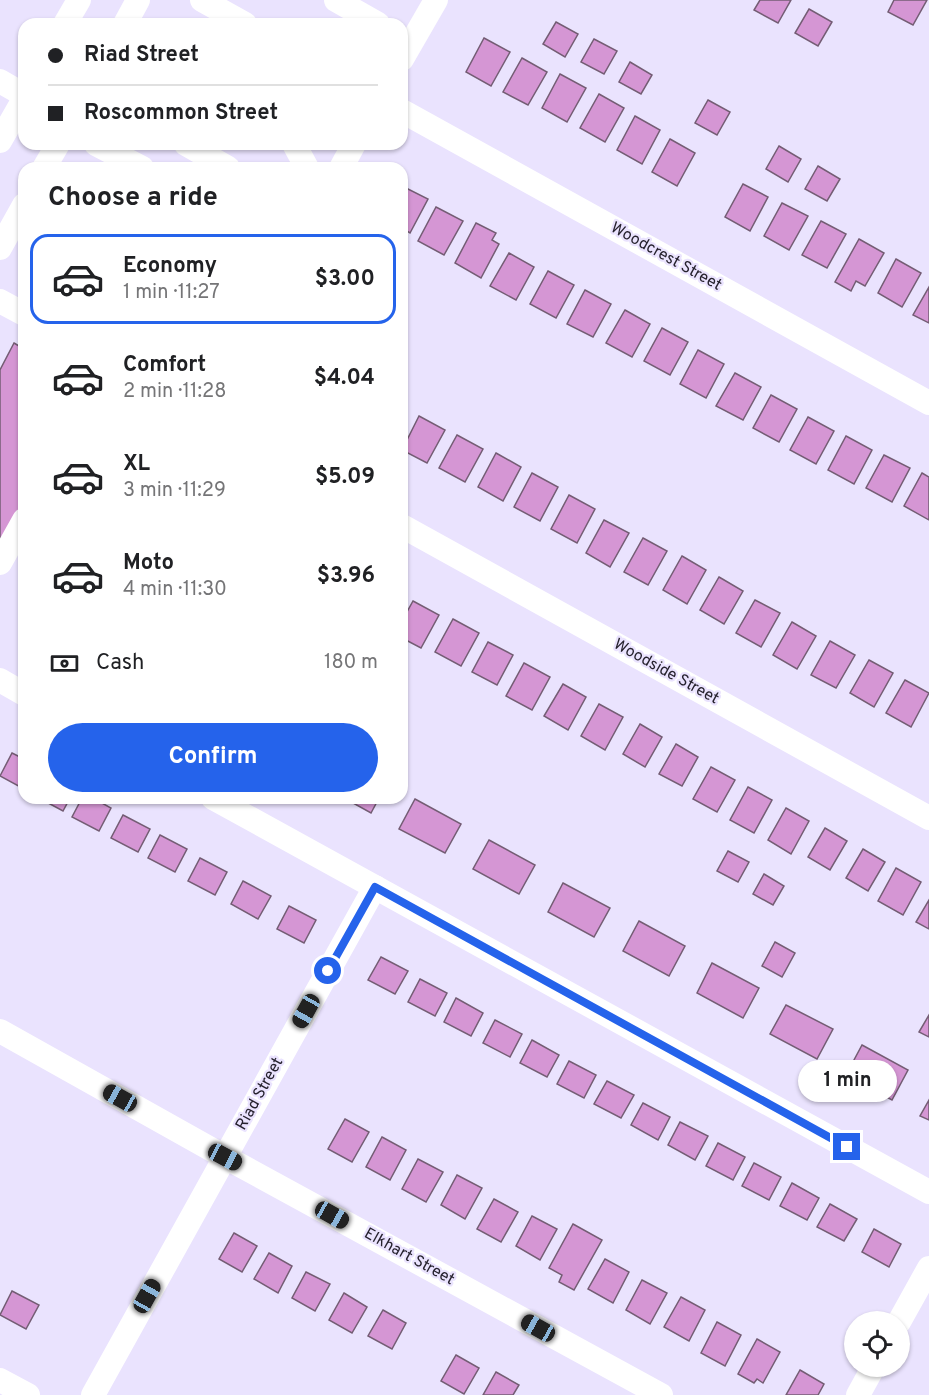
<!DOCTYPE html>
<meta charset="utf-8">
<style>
:root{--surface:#fff;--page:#f2f2f2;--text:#202124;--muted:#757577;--line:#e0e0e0;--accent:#2563eb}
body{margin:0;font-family:Overpass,sans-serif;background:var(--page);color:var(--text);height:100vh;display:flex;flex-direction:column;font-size:22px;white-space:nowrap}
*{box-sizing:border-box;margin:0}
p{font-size:20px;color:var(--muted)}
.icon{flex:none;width:33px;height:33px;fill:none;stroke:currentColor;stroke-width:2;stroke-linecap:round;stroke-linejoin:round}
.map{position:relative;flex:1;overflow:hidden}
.details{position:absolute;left:18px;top:162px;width:390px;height:642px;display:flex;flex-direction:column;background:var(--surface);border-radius:18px;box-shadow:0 2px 4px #0004}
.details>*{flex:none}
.guide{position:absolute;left:18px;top:18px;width:390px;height:132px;border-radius:18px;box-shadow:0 2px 4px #0004;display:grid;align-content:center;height:132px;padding:0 30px;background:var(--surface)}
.buttons{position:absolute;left:844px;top:1311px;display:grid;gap:12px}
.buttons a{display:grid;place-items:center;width:66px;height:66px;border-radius:50%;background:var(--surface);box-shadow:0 2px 4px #0004;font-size:30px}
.end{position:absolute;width:27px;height:27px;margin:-14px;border:8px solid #2563eb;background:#fff;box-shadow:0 0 0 3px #fff}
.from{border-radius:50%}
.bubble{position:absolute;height:42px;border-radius:21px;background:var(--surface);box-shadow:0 2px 4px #0004;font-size:20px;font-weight:700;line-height:42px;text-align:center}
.car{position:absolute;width:18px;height:36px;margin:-18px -9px;border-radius:8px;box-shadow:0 0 4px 2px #0007;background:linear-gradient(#222 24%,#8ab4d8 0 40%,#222 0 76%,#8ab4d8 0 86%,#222 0)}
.guide b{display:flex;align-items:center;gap:21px;height:57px;font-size:22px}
.guide b+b{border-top:2px solid var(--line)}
.guide i{width:15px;height:15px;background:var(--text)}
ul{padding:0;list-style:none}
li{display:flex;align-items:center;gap:18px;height:90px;margin:0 12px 9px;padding:0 18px;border:3px solid transparent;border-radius:18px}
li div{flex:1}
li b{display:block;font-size:22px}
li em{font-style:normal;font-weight:700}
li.selected{border-color:var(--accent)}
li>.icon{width:54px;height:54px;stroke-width:1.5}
h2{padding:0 30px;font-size:27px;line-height:72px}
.pay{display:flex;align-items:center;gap:15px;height:66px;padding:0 30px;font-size:22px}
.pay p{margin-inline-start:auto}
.primary-button{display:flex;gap:12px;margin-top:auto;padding:12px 30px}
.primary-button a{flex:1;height:69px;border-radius:36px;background:var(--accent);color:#fff;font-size:24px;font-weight:700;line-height:69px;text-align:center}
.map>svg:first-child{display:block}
.building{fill:#d596d4;stroke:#745d74;stroke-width:1.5}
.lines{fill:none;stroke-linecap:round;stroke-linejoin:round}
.minor{stroke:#fff;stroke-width:24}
.route{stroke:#2563eb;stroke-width:8}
.labels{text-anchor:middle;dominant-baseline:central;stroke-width:4.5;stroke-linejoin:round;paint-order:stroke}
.street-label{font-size:16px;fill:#26222e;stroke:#eae3fe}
</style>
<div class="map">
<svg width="929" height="1395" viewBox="0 0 929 1395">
<rect width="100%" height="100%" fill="#eae3fe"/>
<g class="building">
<path d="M760,0H791L778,23L754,10Z"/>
<path d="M894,0H927L913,25L888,12Z"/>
<path d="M809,9L832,22L818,46L795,33Z"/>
<path d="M556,22L578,34L565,57L543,44Z"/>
<path d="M484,38L510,52L491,86L466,72Z"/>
<path d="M594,39L617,51L604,74L581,62Z"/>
<path d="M522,58L547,72L528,105L503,92Z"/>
<path d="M630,62L652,75L641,94L619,82Z"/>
<path d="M560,74L586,88L567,122L542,108Z"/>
<path d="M599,94L624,108L605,142L580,128Z"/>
<path d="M708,100L730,112L717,135L695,123Z"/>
<path d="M635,116L660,130L642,164L617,150Z"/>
<path d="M670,139L695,153L677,186L652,172Z"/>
<path d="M779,146L801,159L788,182L766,169Z"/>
<path d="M818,166L840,179L827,201L805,189Z"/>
<path d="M743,184L768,197L750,231L725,217Z"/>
<path d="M402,186L428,199L410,233L402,228Z"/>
<path d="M782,203L808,216L789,250L764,236Z"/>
<path d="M436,207L463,221L444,255L418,241Z"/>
<path d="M821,221L846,234L827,268L802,255Z"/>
<path d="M476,223L496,233L492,240L499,244L481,278L455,263Z"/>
<path d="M859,239L884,253L865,286L856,281L851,291L835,282Z"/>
<path d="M509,253L534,267L516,300L490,286Z"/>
<path d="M896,259L921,273L902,307L878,293Z"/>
<path d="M548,271L574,285L556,318L530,304Z"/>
<path d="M929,287V323L913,315Z"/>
<path d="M585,290L611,304L593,337L567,324Z"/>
<path d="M625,310L650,324L632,357L606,343Z"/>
<path d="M662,328L688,342L670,375L644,361Z"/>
<path d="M14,343L24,349V506L0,549V370Z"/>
<path d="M698,350L724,364L706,398L680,384Z"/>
<path d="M735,373L761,387L743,420L716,406Z"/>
<path d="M771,395L797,409L779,442L753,428Z"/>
<path d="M419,416L445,430L427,463L402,450Z"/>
<path d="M808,417L834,431L816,464L790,450Z"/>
<path d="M457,435L483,449L465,482L439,468Z"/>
<path d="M846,436L872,450L854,484L828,470Z"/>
<path d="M496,453L521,467L503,501L478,487Z"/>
<path d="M884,455L910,468L892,502L866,488Z"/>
<path d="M532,473L558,487L540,521L514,507Z"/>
<path d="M922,473L929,477V520L904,506Z"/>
<path d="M569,495L595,509L577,543L551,529Z"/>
<path d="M604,520L629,533L610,567L586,553Z"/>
<path d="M643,538L667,551L648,585L624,572Z"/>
<path d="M682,556L706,570L687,604L663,590Z"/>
<path d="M719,577L743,591L724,624L700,610Z"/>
<path d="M755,600L780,613L761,647L736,633Z"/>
<path d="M413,601L439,615L421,648L402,638V621Z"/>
<path d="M453,619L479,633L461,666L435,652Z"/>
<path d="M792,622L816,636L797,669L773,655Z"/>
<path d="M830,641L855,655L836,688L811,675Z"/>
<path d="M488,642L513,655L497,685L472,672Z"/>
<path d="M869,660L893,673L874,707L850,693Z"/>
<path d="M524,663L550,677L532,710L506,696Z"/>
<path d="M905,680L929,693L911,727L886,713Z"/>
<path d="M563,684L586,697L568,730L544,716Z"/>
<path d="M599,704L623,717L605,750L581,736Z"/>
<path d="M640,724L662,737L645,767L623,754Z"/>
<path d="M676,744L698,757L682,786L659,774Z"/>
<path d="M12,753L24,759V789L0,776Z"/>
<path d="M711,767L735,780L717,812L693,799Z"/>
<path d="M748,787L772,800L754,833L730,820Z"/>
<path d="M39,798H70L63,811Z"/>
<path d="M82,798H93L111,808L99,831L72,817Z"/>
<path d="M344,798H379L371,813Z"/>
<path d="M415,799L461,824L445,853L399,829Z"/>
<path d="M786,808L809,821L791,854L768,840Z"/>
<path d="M123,815L150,829L138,852L111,838Z"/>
<path d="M825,828L847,841L830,870L808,857Z"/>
<path d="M160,835L187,849L175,872L148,858Z"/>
<path d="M489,840L535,865L519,894L473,869Z"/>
<path d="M863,849L885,862L868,891L846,878Z"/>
<path d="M728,851L749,862L738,882L717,871Z"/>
<path d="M200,858L227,872L215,895L188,881Z"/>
<path d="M896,868L921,882L903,915L878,901Z"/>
<path d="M764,874L784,886L773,905L753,894Z"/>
<path d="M243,881L271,896L258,919L231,904Z"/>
<path d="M563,883L610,908L594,937L548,912Z"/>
<path d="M929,900V929L916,922Z"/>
<path d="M289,906L316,920L304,943L277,929Z"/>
<path d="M639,921L685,946L669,976L623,951Z"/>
<path d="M775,942L795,953L782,977L762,966Z"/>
<path d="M381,957L408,971L395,994L368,980Z"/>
<path d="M712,963L759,988L743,1018L697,993Z"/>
<path d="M420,979L447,993L435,1016L408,1002Z"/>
<path d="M456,998L483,1013L471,1036L444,1022Z"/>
<path d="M786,1005L833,1029L817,1059L770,1034Z"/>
<path d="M929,1015V1037L919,1032Z"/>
<path d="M495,1020L522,1034L510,1057L483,1043Z"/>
<path d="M532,1040L559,1055L547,1077L520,1063Z"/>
<path d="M862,1045L908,1070L892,1100L846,1075Z"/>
<path d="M569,1061L596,1075L584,1098L557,1084Z"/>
<path d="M607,1081L634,1095L621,1118L594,1104Z"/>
<path d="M929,1100V1120L920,1116Z"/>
<path d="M643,1103L670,1117L658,1140L631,1125Z"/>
<path d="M345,1119L369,1132L352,1162L328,1149Z"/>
<path d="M680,1122L708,1136L695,1160L668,1145Z"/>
<path d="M382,1137L406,1150L390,1180L366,1167Z"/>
<path d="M718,1143L745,1157L733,1180L706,1166Z"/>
<path d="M418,1159L443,1172L426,1202L402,1189Z"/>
<path d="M754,1163L781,1177L769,1200L742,1186Z"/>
<path d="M457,1175L482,1188L465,1219L441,1205Z"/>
<path d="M792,1183L819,1198L807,1220L780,1206Z"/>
<path d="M494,1199L518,1212L501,1242L477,1229Z"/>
<path d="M830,1204L857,1219L844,1241L817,1227Z"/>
<path d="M532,1216L557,1229L540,1260L516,1246Z"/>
<path d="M573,1224L602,1240L574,1290L559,1282L562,1275L549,1268Z"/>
<path d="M874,1229L901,1244L889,1267L862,1252Z"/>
<path d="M234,1233L257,1246L242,1272L219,1259Z"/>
<path d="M269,1253L292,1266L278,1293L254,1279Z"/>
<path d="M605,1259L629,1272L613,1303L588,1289Z"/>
<path d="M306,1272L330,1284L315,1311L292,1298Z"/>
<path d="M642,1280L667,1293L650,1324L626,1310Z"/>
<path d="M12,1291L39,1305L26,1329L0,1315Z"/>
<path d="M344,1293L367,1307L352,1333L329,1320Z"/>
<path d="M681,1297L705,1310L689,1341L664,1327Z"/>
<path d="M383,1310L406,1323L392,1349L368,1336Z"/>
<path d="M717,1322L741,1335L725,1366L701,1353Z"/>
<path d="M757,1339L780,1352L763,1383L757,1379L754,1383L738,1374Z"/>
<path d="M456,1355L479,1368L464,1394L441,1381Z"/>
<path d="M800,1370L824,1384L818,1395H786Z"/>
<path d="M496,1372L519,1385L513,1395H483Z"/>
</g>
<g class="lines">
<g class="minor">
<path d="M202,0L245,24"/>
<path d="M336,0L378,24"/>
<path d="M65,24L79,0"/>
<path d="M125,24L138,0"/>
<path d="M402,59L436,0"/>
<path d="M0,81L24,95"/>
<path d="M402,111L929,403"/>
<path d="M0,141L24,99"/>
<path d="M96,144L142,168"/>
<path d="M186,144L228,168"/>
<path d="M294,144L307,168"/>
<path d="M44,168L58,144"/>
<path d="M341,168L354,144"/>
<path d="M0,248L24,205"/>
<path d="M0,301L24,314"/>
<path d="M402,526L929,818"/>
<path d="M0,563L24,520"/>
<path d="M0,680L24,694"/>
<path d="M213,798L929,1192"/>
<path d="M0,1031L225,1157L661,1395"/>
<path d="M899,1322L929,1268"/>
<path d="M0,1380L28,1395"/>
<path d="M93,1395L375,887"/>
<path d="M858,1395L874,1366"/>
</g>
</g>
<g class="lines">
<path class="route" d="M328,971L375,887L847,1147"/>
</g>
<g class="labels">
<g class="street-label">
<text transform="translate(666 257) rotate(29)">Woodcrest Street</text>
<text transform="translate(666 672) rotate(29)">Woodside Street</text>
<text transform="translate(260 1094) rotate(-61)">Riad Street</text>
<text transform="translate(409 1257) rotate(29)">Elkhart Street</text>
</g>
</g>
</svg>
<div class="buttons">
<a><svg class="icon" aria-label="locate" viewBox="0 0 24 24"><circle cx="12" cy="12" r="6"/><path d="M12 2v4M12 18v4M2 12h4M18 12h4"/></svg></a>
</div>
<i class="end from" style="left:328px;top:971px"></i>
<i class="end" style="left:847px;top:1147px"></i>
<div class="bubble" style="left:798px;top:1060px;width:99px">1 min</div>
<i class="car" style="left:306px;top:1011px;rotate:209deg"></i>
<i class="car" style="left:120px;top:1098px;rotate:299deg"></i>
<i class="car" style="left:225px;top:1157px;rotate:118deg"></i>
<i class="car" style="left:332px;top:1215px;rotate:119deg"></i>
<i class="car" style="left:147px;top:1296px;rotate:29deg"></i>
<i class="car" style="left:538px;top:1328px;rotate:299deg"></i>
<div class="guide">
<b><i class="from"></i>Riad Street</b>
<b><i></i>Roscommon Street</b>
</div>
<section class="details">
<h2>Choose a ride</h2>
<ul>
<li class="selected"><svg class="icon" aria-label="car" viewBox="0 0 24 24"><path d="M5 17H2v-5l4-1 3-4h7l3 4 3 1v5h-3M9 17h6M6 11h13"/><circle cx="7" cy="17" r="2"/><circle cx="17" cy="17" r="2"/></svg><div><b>Economy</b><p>1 min · 11:27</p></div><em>$3.00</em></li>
<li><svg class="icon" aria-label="car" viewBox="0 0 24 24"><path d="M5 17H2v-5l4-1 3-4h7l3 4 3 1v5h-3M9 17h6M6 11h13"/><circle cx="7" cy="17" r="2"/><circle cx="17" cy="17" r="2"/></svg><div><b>Comfort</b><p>2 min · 11:28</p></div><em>$4.04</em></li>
<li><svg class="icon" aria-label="car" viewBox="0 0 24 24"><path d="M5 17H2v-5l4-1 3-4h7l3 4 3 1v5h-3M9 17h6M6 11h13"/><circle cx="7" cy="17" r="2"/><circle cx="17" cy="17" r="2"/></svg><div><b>XL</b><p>3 min · 11:29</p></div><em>$5.09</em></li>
<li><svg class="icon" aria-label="car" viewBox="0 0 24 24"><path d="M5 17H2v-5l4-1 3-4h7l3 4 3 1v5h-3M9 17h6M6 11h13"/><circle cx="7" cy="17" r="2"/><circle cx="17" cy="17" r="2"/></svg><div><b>Moto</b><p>4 min · 11:30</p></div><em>$3.96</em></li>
</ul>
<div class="pay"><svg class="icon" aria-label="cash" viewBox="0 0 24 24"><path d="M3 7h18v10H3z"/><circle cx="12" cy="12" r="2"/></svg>Cash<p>180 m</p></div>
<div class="primary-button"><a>Confirm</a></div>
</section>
</div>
